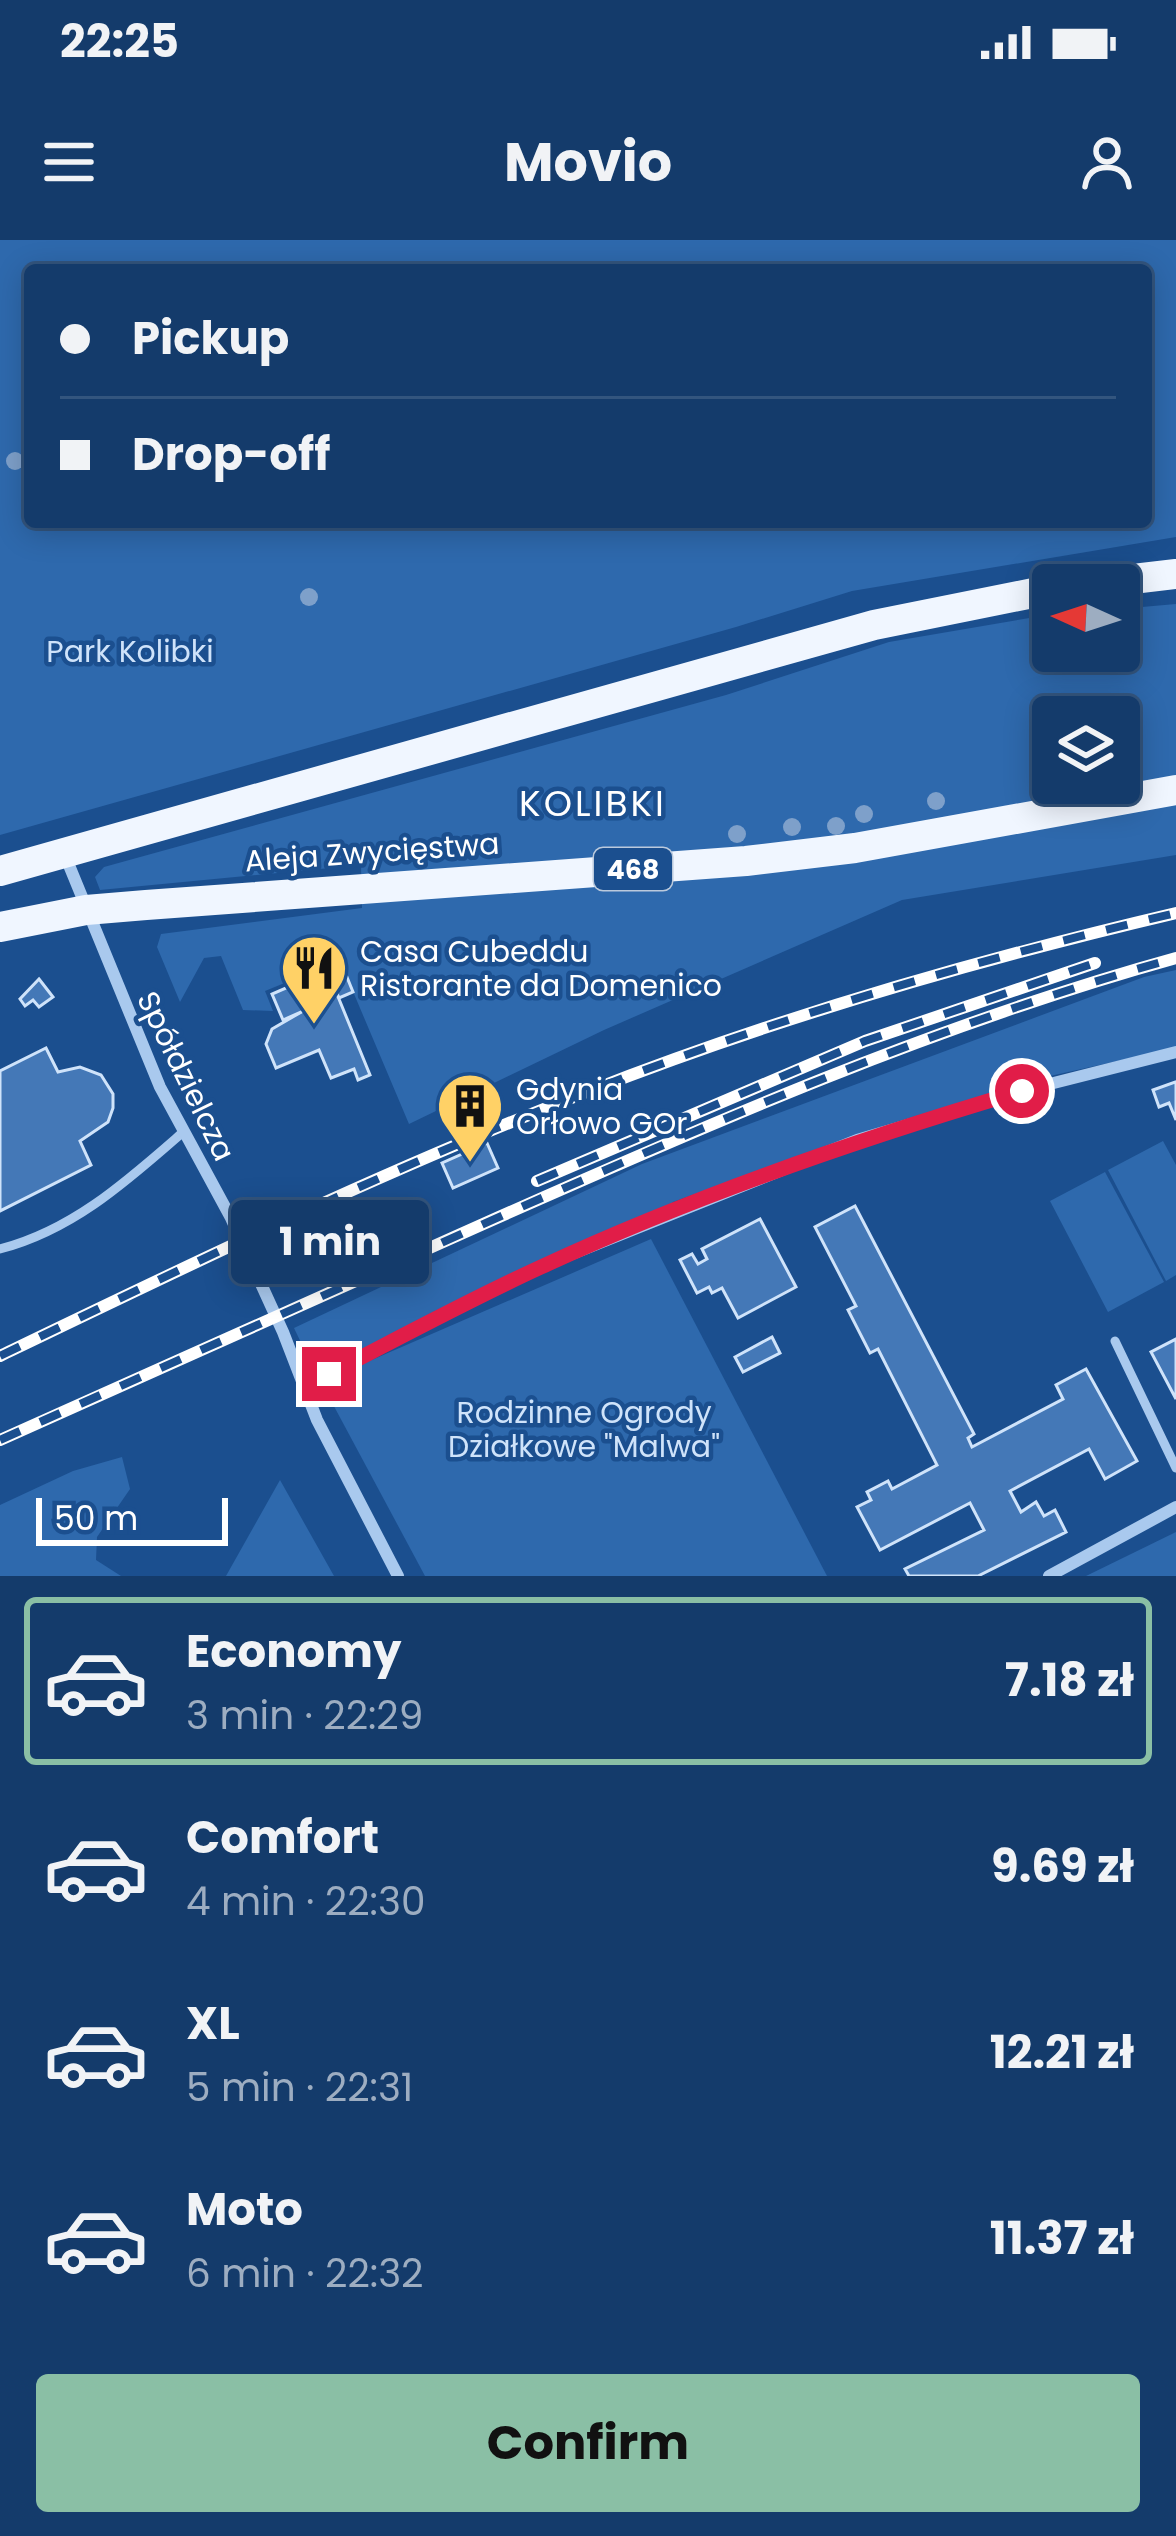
<!DOCTYPE html>
<meta charset="utf-8">
<style>
:root{--surface:#143b6b;--page:#1d4271;--text:#f1f3f6;--muted:#9dadc1;--line:#33557e;--accent:#8abfa5}
body{margin:0;font-family:Poppins,sans-serif;background:var(--page);color:var(--text);height:100vh;display:flex;flex-direction:column;font-size:45px;white-space:nowrap}
*{box-sizing:border-box;margin:0}
p{font-size:39px;color:var(--muted)}
.icon{flex:none;width:66px;height:66px;fill:none;stroke:currentColor;stroke-width:2;stroke-linecap:round;stroke-linejoin:round}
.map{position:relative;height:1336px;overflow:hidden}
.drawer{display:flex;flex-direction:column;background:var(--surface);flex:1}
.drawer>*{flex:none}
.banner{position:absolute;left:24px;top:24px;width:1128px;height:264px;border-radius:12px;box-shadow:0 6px 30px #0003,0 0 0 3px var(--line);display:grid;align-content:center;height:264px;padding:0 36px;background:var(--surface)}
.needle{width:78px;rotate:273deg}
.controls{position:absolute;left:1032px;top:324px;display:grid;gap:24px}
.controls a{display:grid;place-items:center;width:108px;height:108px;border-radius:12px;background:var(--surface);box-shadow:0 6px 30px #0003,0 0 0 3px var(--line);font-size:60px}
.scale{position:absolute;left:36px;bottom:30px;width:192px;box-sizing:border-box;padding-left:12px;border:6px solid #fff;border-top:0;font-size:33px;line-height:42px;white-space:nowrap;color:#fff;-webkit-text-stroke:9px #1b4f8f;paint-order:stroke}
.end{position:absolute;width:54px;height:54px;margin:-27px;border:15px solid #e11d48;background:#fff;box-shadow:0 0 0 6px #fff}
.from{border-radius:50%}
.bubble{position:absolute;height:84px;border-radius:12px;background:var(--surface);box-shadow:0 6px 30px #0003,0 0 0 3px var(--line);font-size:39px;font-weight:700;line-height:84px;text-align:center}
.banner b{display:flex;align-items:center;gap:42px;height:114px;font-size:45px}
.banner b+b{border-top:3px solid var(--line)}
.banner i{width:30px;height:30px;background:var(--text)}
ul{padding:21px 0 0;list-style:none}
li{display:flex;align-items:center;gap:36px;height:168px;margin:0 24px 18px;padding:0 12px;border:6px solid transparent;border-radius:12px}
li div{flex:1}
li b{display:block;font-size:45px}
li em{font-style:normal;font-weight:700}
li.on{border-color:var(--accent)}
li>.icon{width:108px;height:108px;stroke-width:1.5}
.primary-button{display:flex;gap:24px;margin-top:auto;padding:24px 36px}
.primary-button a{flex:1;height:138px;border-radius:12px;background:var(--accent);color:#111;font-size:48px;font-weight:700;line-height:138px;text-align:center}
.status{display:flex;justify-content:space-between;align-items:center;height:84px;padding:0 60px;background:var(--surface);direction:ltr}
.status svg{height:33px;fill:currentColor}
header{display:flex;justify-content:space-between;align-items:center;height:156px;padding:0 36px;background:var(--surface);font-size:54px;font-weight:700}
.map>svg:first-child{display:block}
.green{fill:#2e69ad;fill-rule:evenodd}
.building{fill:#4478b7;stroke:#cfe3fa;stroke-width:3}
.lines{fill:none;stroke-linecap:round;stroke-linejoin:round}
.service{stroke:#a9c9ee;stroke-width:9}
.minor{stroke:#a9c9ee;stroke-width:12}
.primary{stroke:#f0f6ff;stroke-width:30}
.rail-casing{stroke:#fff;stroke-width:12}
.rail{stroke:#1b4f8f;stroke-width:8;stroke-dasharray:22;stroke-linecap:butt}
.tree{fill:#7ea0ca}
.route{stroke:#e11d48;stroke-width:15}
.labels{text-anchor:middle;dominant-baseline:central;stroke-width:9;stroke-linejoin:round;paint-order:stroke}
.shield{fill:#1b4f8f;stroke:#bbcadd;stroke-width:3}
.shield-label{font-size:27px;font-weight:bold;fill:#fff}
.park-label{font-size:30px;fill:#cfe3fa;stroke:#1b4f8f}
.street-label{font-size:30px;fill:#fff;stroke:#1b4f8f}
.poi-label{font-size:30px;fill:#fff;stroke:#1b4f8f;text-anchor:start}
.quarter-label{font-size:36px;letter-spacing:3px;fill:#fff;stroke:#1b4f8f}
</style>
<div class="status"><b>22:25</b><svg viewBox="0 0 49 12"><path d="M0 12V9h3v3zM5 12V6h3v6zM10 12V3h3v9zM15 12V0h3v12zM26 1h20v11H26zM47 4h2v5h-2z"/></svg></div>
<header><svg class="icon" aria-label="menu" viewBox="0 0 24 24"><path d="M4 6h16M4 12h16M4 18h16"/></svg>Movio<svg class="icon" aria-label="person" viewBox="0 0 24 24"><circle cx="12" cy="8" r="4"/><path d="M4 21q1-7 8-7t8 7"/></svg></header>
<div class="map">
<svg width="1176" height="1336" viewBox="0 0 1176 1336">
<rect width="100%" height="100%" fill="#1b4f8f"/>
<g class="green">
<path d="M0,0H1176V297L852,351L736,387L0,595ZM30,30H1146V282H30Z"/>
<path d="M1176,364V615L902,660L604,790L409,884L338,716L286,737L287,742L265,751L273,771L243,770L221,716L204,718L180,762L157,707L161,694L362,668L361,625L100,650L95,637L104,627L726,455L889,402L1053,374V411H1119V369ZM1053,477H1119V543H1053Z"/>
<path d="M1176,730V808L1050,836L886,885L673,962L658,977L317,1136L294,1088L642,924L1144,737Z"/>
<path d="M1163,901L1176,925V1035L1166,1041L1108,930Z"/>
<path d="M1105,932L1164,1042L1108,1072L1050,961Z"/>
<path d="M651,999L827,1336H425L321,1142Z"/>
<path d="M122,1217L130,1249L97,1297L96,1320L121,1336H0V1265L73,1231Z"/>
<path d="M280,1240L334,1336H226Z"/>
<path d="M1176,1292V1336H1086Z"/>
</g>
<g class="building">
<path d="M338,715L353,752L339,758L330,737L298,751L295,744L289,747L286,737Z"/>
<path d="M330,737L370,835L358,840L354,829L331,838L319,810L276,828L266,804L272,789L303,771L295,752Z"/>
<path d="M39,739L53,757L39,767L33,760L25,766L20,759Z"/>
<path d="M295,744L303,771L283,780L272,754Z"/>
<path d="M46,808L58,832L80,827L101,835L113,854V868L108,882L80,901L91,925L0,971V831Z"/>
<path d="M1175,842L1176,844V880L1169,863L1159,867L1153,850Z"/>
<path d="M487,903L498,928L453,948L442,923Z"/>
<path d="M855,966L974,1194L968,1198L972,1207L1063,1159L1056,1145L1086,1129L1137,1221L1105,1239L1089,1209L1010,1251L1021,1272L1036,1262L1044,1276L1055,1270L1066,1292L978,1336H909L905,1329L984,1290L970,1263L880,1310L857,1267L871,1260L867,1252L888,1241L892,1249L937,1225L878,1109L870,1113L848,1070L856,1066L815,987Z"/>
<path d="M760,979L796,1047L738,1078L722,1048L712,1053L709,1047L697,1053L680,1020L692,1014L698,1024L707,1019L702,1009Z"/>
<path d="M772,1097L780,1113L743,1132L735,1117Z"/>
<path d="M1176,1099V1159L1151,1112Z"/>
</g>
<g class="lines">
<g class="service">
<path d="M0,1009C73,990 127,941 182,893"/>
<path d="M1115,1101L1176,1228"/>
</g>
<g class="minor">
<path d="M64,613L160,847L231,978L283,1092L317,1180L398,1336"/>
<path d="M302,1147L542,1026L857,900L1022,851L1176,812"/>
<path d="M1049,1336L1176,1267"/>
</g>
<g class="primary">
<path d="M1082,345L1176,334"/>
<path d="M0,631L874,385L1053,349"/>
<path d="M0,687L86,670L146,665L746,621L855,608L1176,550"/>
</g>
<g class="rail-casing">
<g id="rail">
<path d="M537,941L865,801L1095,723"/>
<path d="M0,1116C193,1023 387,929 587,852C778,777 976,720 1176,673"/>
<path d="M0,1200C160,1128 321,1057 481,985C708,884 937,784 1176,718"/>
</g>
</g>
<use href="#rail" class="rail"/>
</g>
<g class="tree">
<circle cx="15" cy="221" r="9"/>
<circle cx="309" cy="357" r="9"/>
<circle cx="936" cy="561" r="9"/>
<circle cx="864" cy="574" r="9"/>
<circle cx="836" cy="586" r="9"/>
<circle cx="792" cy="587" r="9"/>
<circle cx="737" cy="594" r="9"/>
</g>
<g class="lines">
<path class="route" d="M329,1134C399,1098 469,1060 541,1027C696,955 859,899 1022,851"/>
</g>
<defs>
<g id="restaurant-pin" transform="scale(3.45)"><path d="M0 17L-7.5 6A9.5 9.5 0 1 1 7.5 6Z" fill="#ffd166" stroke="#1b4f8f"/><path d="M-5-6h1v4h1v-4h1v4h1v-4h1v5L-1.5 .5V6h-2V.5L-5-1ZM5-6V6H3V1.5H1.5Q1.5-4 5-6Z" fill="#111"/></g>
<g id="building-pin" transform="scale(3.45)"><path d="M0 17L-7.5 6A9.5 9.5 0 1 1 7.5 6Z" fill="#ffd166" stroke="#1b4f8f"/><path d="M-4-6H4V6H1V3H-1V6H-4ZM-2.5-4.3h1.7v1.8h-1.7ZM.8-4.3h1.7v1.8H.8ZM-2.5-1h1.7V.8h-1.7ZM.8-1h1.7V.8H.8Z" fill="#111"/></g>
</defs>
<g fill-rule="evenodd">
<use href="#restaurant-pin" x="314" y="728"/>
<use href="#building-pin" x="470" y="866"/>
</g>
<g class="labels">
<rect class="shield" x="594" y="608" width="78" height="42" rx="9"/>
<g class="shield-label">
<text x="633" y="629">468</text>
</g>
<g class="park-label">
<text x="130" y="411">Park Kolibki</text>
<text x="584" y="1172">Rodzinne Ogrody<tspan x="584" dy="34">Działkowe "Malwa"</tspan></text>
</g>
<g class="street-label">
<text transform="translate(372 612) rotate(-4)">Aleja Zwycięstwa</text>
<text transform="translate(186 836) rotate(64)">Spółdzielcza</text>
</g>
<g class="poi-label">
<text x="360" y="711">Casa Cubeddu<tspan x="360" dy="34">Ristorante da Domenico</tspan></text>
<text x="516" y="849">Gdynia<tspan x="516" dy="34">Orłowo GOr</tspan></text>
</g>
<g class="quarter-label">
<text x="593" y="563">KOLIBKI</text>
</g>
</g>
</svg>
<div class="controls">
<a><svg class="needle" viewBox="-14 -14 28 28"><path d="M0-13l5 13h-10z" fill="#e53935"/><path d="M0 13l5-13h-10z" fill="#9dadc1"/></svg></a>
<a><svg class="icon" aria-label="layers" viewBox="0 0 24 24"><path d="M12 4l9 5-9 5-9-5zM3 14l9 5 9-5"/></svg></a>
</div>
<div class="scale">50 m</div>
<i class="end from" style="left:1022px;top:851px"></i>
<i class="end" style="left:329px;top:1134px"></i>
<div class="bubble" style="left:231px;top:960px;width:198px">1 min</div>
<div class="banner">
<b><i class="from"></i>Pickup</b>
<b><i></i>Drop-off</b>
</div>
</div>
<section class="drawer">
<ul>
<li class="on"><svg class="icon" aria-label="car" viewBox="0 0 24 24"><path d="M5 17H2v-5l4-1 3-4h7l3 4 3 1v5h-3M9 17h6M6 11h13"/><circle cx="7" cy="17" r="2"/><circle cx="17" cy="17" r="2"/></svg><div><b>Economy</b><p>3 min · 22:29</p></div><em>7.18 zł</em></li>
<li><svg class="icon" aria-label="car" viewBox="0 0 24 24"><path d="M5 17H2v-5l4-1 3-4h7l3 4 3 1v5h-3M9 17h6M6 11h13"/><circle cx="7" cy="17" r="2"/><circle cx="17" cy="17" r="2"/></svg><div><b>Comfort</b><p>4 min · 22:30</p></div><em>9.69 zł</em></li>
<li><svg class="icon" aria-label="car" viewBox="0 0 24 24"><path d="M5 17H2v-5l4-1 3-4h7l3 4 3 1v5h-3M9 17h6M6 11h13"/><circle cx="7" cy="17" r="2"/><circle cx="17" cy="17" r="2"/></svg><div><b>XL</b><p>5 min · 22:31</p></div><em>12.21 zł</em></li>
<li><svg class="icon" aria-label="car" viewBox="0 0 24 24"><path d="M5 17H2v-5l4-1 3-4h7l3 4 3 1v5h-3M9 17h6M6 11h13"/><circle cx="7" cy="17" r="2"/><circle cx="17" cy="17" r="2"/></svg><div><b>Moto</b><p>6 min · 22:32</p></div><em>11.37 zł</em></li>
</ul>
<div class="primary-button"><a>Confirm</a></div>
</section>
